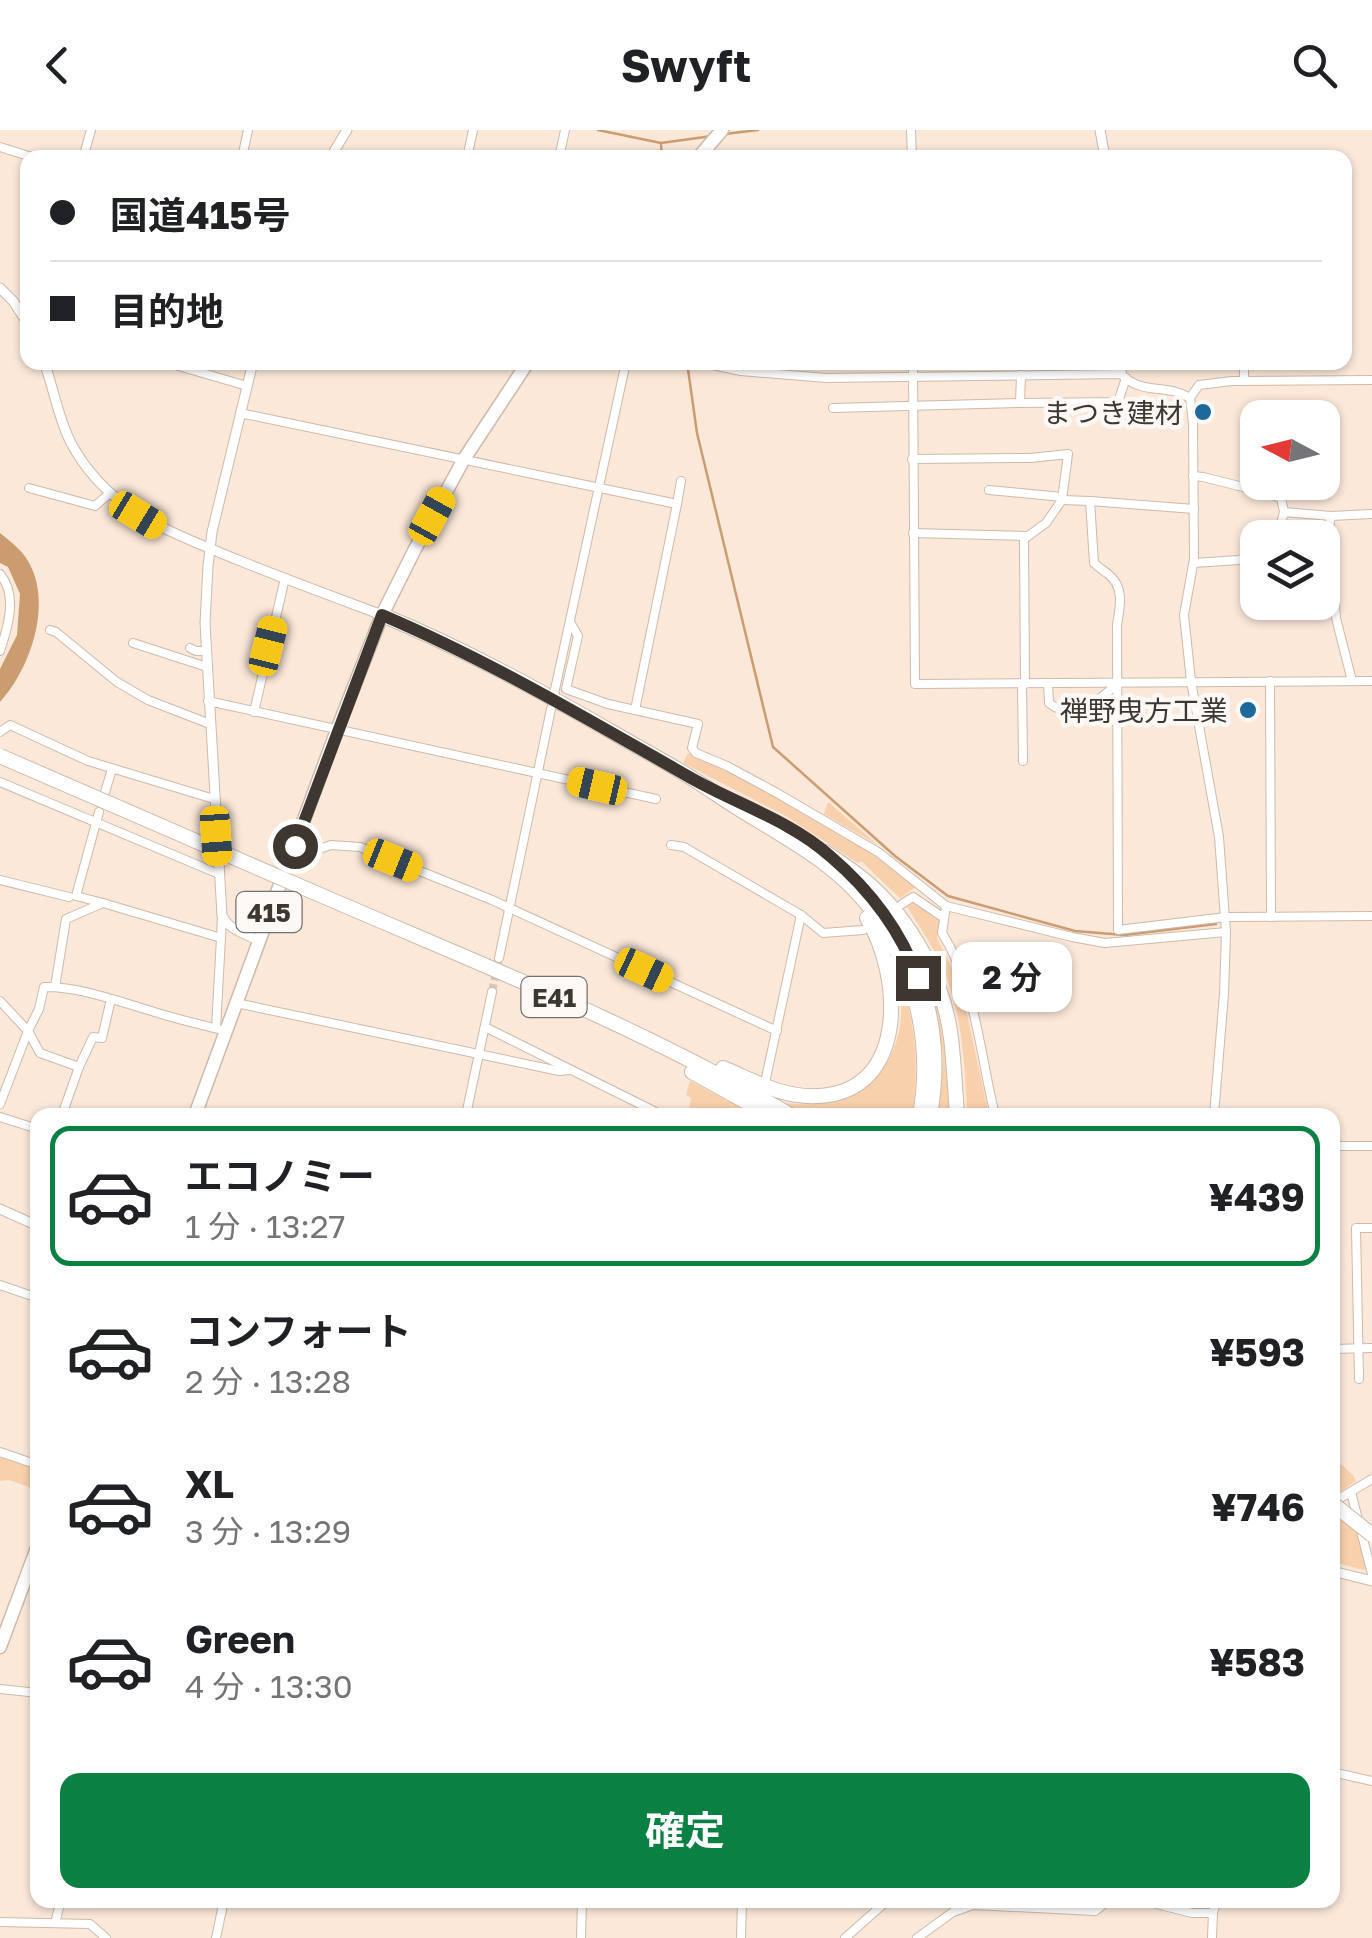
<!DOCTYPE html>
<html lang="ja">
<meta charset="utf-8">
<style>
:root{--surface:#fff;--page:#f6f6f6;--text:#202124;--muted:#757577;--line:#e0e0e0;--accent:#0b8043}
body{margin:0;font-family:"Golos Text","Noto Sans JP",sans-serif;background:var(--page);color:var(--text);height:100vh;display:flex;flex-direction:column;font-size:38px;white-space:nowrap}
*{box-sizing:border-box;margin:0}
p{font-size:32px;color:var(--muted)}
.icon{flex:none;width:55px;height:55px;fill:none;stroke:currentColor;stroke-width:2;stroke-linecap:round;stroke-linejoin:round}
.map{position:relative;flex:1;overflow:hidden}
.sheet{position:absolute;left:30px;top:978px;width:1310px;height:800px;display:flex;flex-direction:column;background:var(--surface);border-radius:20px;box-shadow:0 2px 8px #0004}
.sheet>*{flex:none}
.banner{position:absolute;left:20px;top:20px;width:1332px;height:220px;border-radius:20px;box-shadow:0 2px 8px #0004;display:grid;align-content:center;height:220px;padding:0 30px;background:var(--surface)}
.needle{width:65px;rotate:277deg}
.buttons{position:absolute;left:1240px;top:270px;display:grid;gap:20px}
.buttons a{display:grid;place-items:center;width:100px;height:100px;border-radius:20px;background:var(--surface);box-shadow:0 2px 8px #0004;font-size:50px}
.end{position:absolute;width:45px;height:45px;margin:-22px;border:12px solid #3e3731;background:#fff;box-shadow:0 0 0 5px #fff}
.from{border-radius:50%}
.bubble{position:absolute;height:70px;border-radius:20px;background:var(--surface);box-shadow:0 2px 8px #0004;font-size:32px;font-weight:700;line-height:70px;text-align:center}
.car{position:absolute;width:30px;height:60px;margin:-30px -15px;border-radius:12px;box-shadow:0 0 8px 2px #0007;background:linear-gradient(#f5c518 24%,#345 0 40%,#f5c518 0 76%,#345 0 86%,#f5c518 0)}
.banner b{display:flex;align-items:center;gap:35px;height:95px;font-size:38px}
.banner b+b{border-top:2px solid var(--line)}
.banner i{width:25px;height:25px;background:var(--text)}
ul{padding:18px 0 0;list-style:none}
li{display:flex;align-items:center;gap:30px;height:140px;margin:0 20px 15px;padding:0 10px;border:5px solid transparent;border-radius:20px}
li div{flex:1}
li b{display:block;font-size:38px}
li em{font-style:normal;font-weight:700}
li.selected{border-color:var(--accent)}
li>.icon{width:90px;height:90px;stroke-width:1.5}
.cta{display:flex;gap:20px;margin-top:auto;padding:20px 30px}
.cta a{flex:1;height:115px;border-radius:20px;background:var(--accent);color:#fff;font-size:40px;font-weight:700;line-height:115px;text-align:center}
header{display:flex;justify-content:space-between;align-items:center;height:130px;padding:0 30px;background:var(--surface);font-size:45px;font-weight:700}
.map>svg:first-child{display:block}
.green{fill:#f9d0ac}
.water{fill:#cc9c71}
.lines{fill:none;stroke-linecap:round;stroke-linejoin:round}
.stream{stroke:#cc9c71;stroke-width:2.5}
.minor-tunnel{stroke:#d5c5b7;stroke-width:8;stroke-dasharray:8 4;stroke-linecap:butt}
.minor-casing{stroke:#ccbaab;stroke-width:10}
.tertiary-casing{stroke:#ccbaab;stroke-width:11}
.trunk-casing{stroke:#ccbaab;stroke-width:15}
.motorway-casing{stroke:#ccbaab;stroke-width:16}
.minor{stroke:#fff;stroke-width:8}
.tertiary{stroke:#fff;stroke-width:9}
.trunk{stroke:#fff;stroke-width:12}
.motorway{stroke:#fff;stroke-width:14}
.motorway-bridge-casing{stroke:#ccbaab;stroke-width:16;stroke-linecap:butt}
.motorway-bridge{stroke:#fff;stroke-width:14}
.route{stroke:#3e3731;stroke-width:12}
.poi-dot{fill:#1c699b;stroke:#fcf8f5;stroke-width:4}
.labels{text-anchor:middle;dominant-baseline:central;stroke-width:9;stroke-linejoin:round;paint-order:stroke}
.shield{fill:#fcf8f5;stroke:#77716c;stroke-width:2.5}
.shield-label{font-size:25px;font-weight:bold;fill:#3e3731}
.poi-label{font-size:28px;fill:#3e3731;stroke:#fcf8f5;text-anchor:end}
</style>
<header><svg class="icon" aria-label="back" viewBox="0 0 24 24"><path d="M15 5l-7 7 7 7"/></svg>Swyft<svg class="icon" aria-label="search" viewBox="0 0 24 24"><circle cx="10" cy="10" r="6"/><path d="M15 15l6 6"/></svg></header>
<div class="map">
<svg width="1372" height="1808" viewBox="0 0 1372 1808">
<rect width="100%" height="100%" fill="#fbe8d9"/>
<g class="green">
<path d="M688,623C769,661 846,702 917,756L900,768L861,731L858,733L784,685L683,633Z"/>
<path d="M828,672L878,715L824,684Z"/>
<path d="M914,771L939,791L937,808L957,848L964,870L989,985H967C965,931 962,879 939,830C930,811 917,793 906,775Z"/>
<path d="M899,846C917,900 918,929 913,985H805L785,973C839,980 887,959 899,901C903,883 901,864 899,846Z"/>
<path d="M930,849C944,896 947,937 951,985H938L943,925Z"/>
<path d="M690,951L754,985H688L691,968L686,965Z"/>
<path d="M0,1324L37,1337V1360L9,1350L0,1351Z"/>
<path d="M1333,1327L1353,1345L1356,1351L1340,1362L1333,1356Z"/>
<path d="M1332,1379L1357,1398L1367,1438L1364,1440L1333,1432Z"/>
</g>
<path class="water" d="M0,403C11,412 21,419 28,431C53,473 31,538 0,572V539L17,505L20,464L8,437L0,433Z"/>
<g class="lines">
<g class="stream">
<path d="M598,0L661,13L712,6"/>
<path d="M725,4L758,0"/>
<path d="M661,14L662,28"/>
<path d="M687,232L697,303L773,617L895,726L948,766L1075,801L1124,805L1216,794"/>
</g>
<path class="minor-tunnel" d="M492,862L499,828"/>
<g class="minor-casing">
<g id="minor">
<path d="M911,0L912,28"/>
<path d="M0,17L35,28"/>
<path d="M83,28L91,0"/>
<path d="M242,28L248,0"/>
<path d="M467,28L473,0"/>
<path d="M559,28L565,0"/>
<path d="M165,232L247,256"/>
<path d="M698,232L741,241L827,248L1121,244C1142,266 1166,253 1190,268"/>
<path d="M913,232L915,554L1372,551"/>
<path d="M1021,245L1020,273L1118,272L1126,248"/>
<path d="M1244,251V232"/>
<path d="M833,278L1020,273"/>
<path d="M240,283L677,374L681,351"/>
<path d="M912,329L1030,328L1068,324L1062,370L1090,371L1094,433C1098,437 1103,440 1108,444C1125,457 1120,477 1117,495L1118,800L1226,787L1372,786"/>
<path d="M1193,346L1203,347L1255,360"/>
<path d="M1258,348L1255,360L1281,368L1284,382"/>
<path d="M29,358L95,376L110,363"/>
<path d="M989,360L1062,367"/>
<path d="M1090,371L1194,379"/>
<path d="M1331,386L1324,427V445L1334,459L1336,488L1352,551"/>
<path d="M913,403L1028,406"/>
<path d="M1277,408L1284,382L1331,386L1372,384"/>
<path d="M1194,433L1238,430L1258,425"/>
<path d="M0,444C18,465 8,497 0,521"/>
<path d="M570,492L578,506L566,559L608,574L698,594L692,618L696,623L727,636L777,663L878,722L946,776L1072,807L1105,813L1226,802"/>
<path d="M50,500L56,502L117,552L148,570L210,594"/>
<path d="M133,513L207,537"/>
<path d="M190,518L196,521H206"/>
<path d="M1270,551L1271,787"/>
<path d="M1022,553L1023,631"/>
<path d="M1048,553L1049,573C1072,592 1100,571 1117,553"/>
<path d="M1025,554L1024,409L1046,393L1062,370"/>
<path d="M554,564L626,232"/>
<path d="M208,571L656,669"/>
<path d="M635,580L677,374"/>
<path d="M254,582L285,448"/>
<path d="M0,602L10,595L88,631L214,669"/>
<path d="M0,652L219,744"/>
<path d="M105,662L112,639"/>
<path d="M295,715L319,719L331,715L360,717L492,770L777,901"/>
<path d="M671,715L684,717L801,785L823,803L863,800"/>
<path d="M0,750L69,767"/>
<path d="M103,773L221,808L222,785"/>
<path d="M902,774L913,767L944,788"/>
<path d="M946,776L942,803C976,856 980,925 995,985"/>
<path d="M499,828L551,579"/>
<path d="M55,857L66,789L103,773L76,766L99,682"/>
<path d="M0,871L28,901L39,879L44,857C79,856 123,873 158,883C180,890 203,895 226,901"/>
<path d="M236,873L559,941L570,940"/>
<path d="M485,897L662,985"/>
<path d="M216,898L221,808"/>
<path d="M28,901L40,923L79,937L62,985"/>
<path d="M79,937L93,907L102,908L111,869"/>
<path d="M766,948L801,785"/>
<path d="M0,974L28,901"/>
<path d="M466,985L492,862"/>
<path d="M1214,985L1224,864L1226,802L1219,707L1191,551L1184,485L1194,429L1193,293L1190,268L1199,255L1232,251L1372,250"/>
<path d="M0,987L38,999"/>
<path d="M1332,1016H1372"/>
<path d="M0,1155L38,1168"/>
<path d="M1332,1219L1372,1218"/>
<path d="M1359,1249L1356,1098H1372"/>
<path d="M0,1322L38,1335"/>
<path d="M1351,1362L1372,1444"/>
<path d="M1332,1373L1372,1349"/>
<path d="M0,1559L38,1563"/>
<path d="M1332,1642L1372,1651"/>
<path d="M1141,1770L1192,1783H1213"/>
<path d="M0,1792L90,1794L106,1808"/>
<path d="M55,1793L61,1770"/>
<path d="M216,1808L224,1770"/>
<path d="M581,1808L582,1770"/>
<path d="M741,1808L742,1770"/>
<path d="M845,1808L888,1770"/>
<path d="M917,1808L953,1782L973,1775L1095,1781L1109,1770"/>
<path d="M1212,1808L1213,1783L1217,1770"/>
</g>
</g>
<g class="tertiary-casing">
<g id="tertiary">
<path d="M1100,0L1105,28"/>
<path d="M330,28L347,0"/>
<path d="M0,158L13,171L28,194"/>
<path d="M44,232C54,259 58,288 71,313C108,382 171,402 238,430C285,449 334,467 382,485"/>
<path d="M253,232L212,402L208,436L205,493L222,785C227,799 246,804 258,810"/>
<path d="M1121,244V232"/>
<path d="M0,1079L38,1096"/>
<path d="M1332,1441L1372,1451"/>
</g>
</g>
<g class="trunk-casing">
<g id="trunk">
<path d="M698,28L722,0"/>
<path d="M195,985L337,600L382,485L414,421L464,329L528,232"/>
<path d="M0,1517L38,1415"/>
</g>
</g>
<g class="motorway-casing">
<g id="motorway">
<path d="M382,485C462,518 537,559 612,602C641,619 670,634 698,652C715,663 732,675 749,685C795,713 842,738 874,783C916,842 933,914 920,985"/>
<path d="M825,722C840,732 855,742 869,754C912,792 944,851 951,908C954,933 955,959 957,985"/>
<path d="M311,761C472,831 638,895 790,985"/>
<path d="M882,780L907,818L918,849"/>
<path d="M928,879C936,913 936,951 930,985"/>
<path d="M723,938C754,951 783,968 818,966C909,962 902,845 867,788"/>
<path d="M692,942L770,985"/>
</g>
</g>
<use href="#minor" class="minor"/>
<use href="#tertiary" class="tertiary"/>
<use href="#trunk" class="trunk"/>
<use href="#motorway" class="motorway"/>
<g class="motorway-bridge-casing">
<g id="motorway-bridge">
<path d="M0,626L311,761"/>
<path d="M1332,1373L1372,1405"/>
</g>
</g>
<use href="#motorway-bridge" class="motorway-bridge"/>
</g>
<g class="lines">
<path class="route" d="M295,716L382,485C490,531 589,590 691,648C737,674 791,691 830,726C870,760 900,799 918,848"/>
</g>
<g class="poi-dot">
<circle cx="1203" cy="282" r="10"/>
<circle cx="1248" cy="580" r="10"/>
</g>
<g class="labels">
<g class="shield">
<rect x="236.5" y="762" width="65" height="40" rx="8"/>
<rect x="521.5" y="847" width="65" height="40" rx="8"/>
</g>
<g class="shield-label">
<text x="269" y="782">415</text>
<text x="554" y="867">E41</text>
</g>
<g class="poi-label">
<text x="1183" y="282">まつき建材</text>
<text x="1228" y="580">禅野曳方工業</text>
</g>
</g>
</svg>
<div class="buttons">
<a><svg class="needle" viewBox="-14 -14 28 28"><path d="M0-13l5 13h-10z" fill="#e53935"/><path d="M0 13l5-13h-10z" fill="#757577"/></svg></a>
<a><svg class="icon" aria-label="layers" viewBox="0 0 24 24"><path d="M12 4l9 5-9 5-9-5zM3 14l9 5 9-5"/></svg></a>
</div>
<i class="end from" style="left:295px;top:716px"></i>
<i class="end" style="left:918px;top:848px"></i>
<div class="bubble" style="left:952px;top:812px;width:120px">2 分</div>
<i class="car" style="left:138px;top:385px;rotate:121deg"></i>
<i class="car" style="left:432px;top:386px;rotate:29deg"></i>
<i class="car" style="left:268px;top:516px;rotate:14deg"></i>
<i class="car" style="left:597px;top:656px;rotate:283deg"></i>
<i class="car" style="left:216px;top:706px;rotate:176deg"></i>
<i class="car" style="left:393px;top:730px;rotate:112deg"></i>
<i class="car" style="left:644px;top:840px;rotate:115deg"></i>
<div class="banner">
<b><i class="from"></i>国道415号</b>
<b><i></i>目的地</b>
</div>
<section class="sheet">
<ul>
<li class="selected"><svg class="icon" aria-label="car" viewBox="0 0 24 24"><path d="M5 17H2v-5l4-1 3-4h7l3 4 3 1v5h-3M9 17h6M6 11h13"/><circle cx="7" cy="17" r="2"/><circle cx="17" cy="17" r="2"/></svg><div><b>エコノミー</b><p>1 分 · 13:27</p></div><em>¥439</em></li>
<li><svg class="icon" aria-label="car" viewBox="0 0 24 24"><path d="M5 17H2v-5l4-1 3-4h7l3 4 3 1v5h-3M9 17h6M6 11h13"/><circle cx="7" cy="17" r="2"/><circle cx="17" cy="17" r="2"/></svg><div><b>コンフォート</b><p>2 分 · 13:28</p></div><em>¥593</em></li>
<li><svg class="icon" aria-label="car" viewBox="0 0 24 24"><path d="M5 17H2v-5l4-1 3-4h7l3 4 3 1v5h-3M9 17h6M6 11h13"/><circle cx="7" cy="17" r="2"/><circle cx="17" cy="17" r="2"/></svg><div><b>XL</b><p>3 分 · 13:29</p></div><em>¥746</em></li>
<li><svg class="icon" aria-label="car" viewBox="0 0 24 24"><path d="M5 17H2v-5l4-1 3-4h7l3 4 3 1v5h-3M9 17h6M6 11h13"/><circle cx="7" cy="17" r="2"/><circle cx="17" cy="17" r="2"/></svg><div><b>Green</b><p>4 分 · 13:30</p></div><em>¥583</em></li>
</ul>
<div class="cta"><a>確定</a></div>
</section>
</div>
